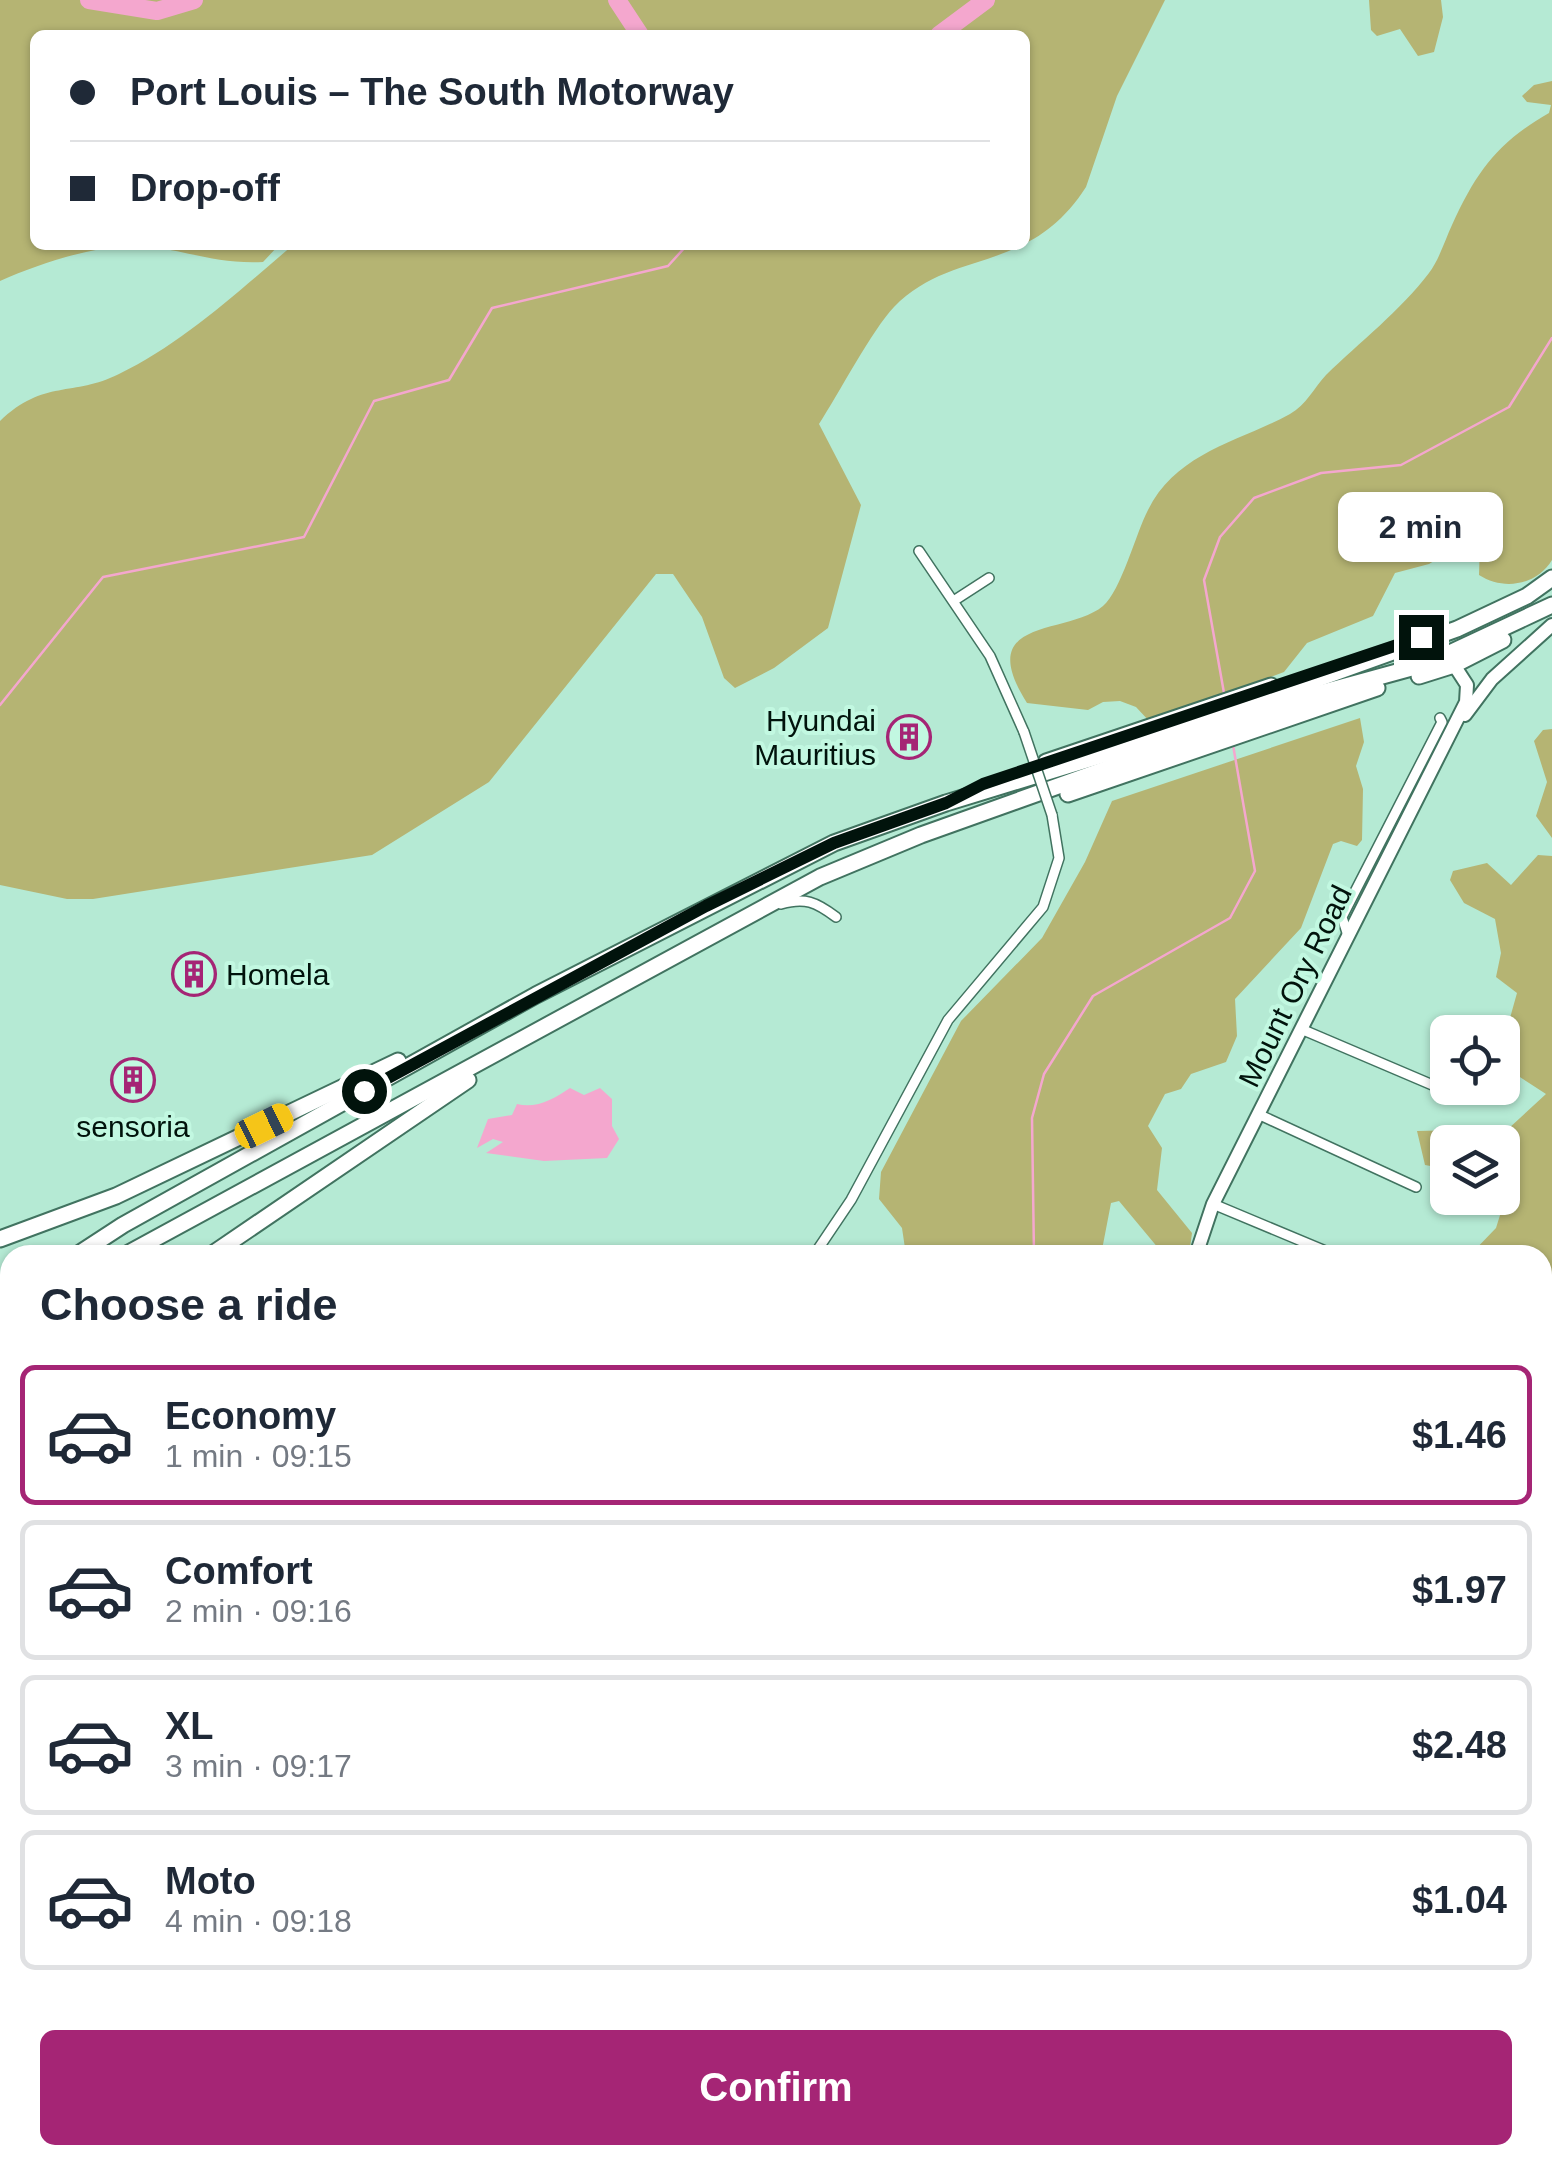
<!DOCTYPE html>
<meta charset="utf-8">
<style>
:root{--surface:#fff;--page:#f6f6f7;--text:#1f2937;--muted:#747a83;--line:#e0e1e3;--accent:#a52575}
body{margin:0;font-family:Arial,sans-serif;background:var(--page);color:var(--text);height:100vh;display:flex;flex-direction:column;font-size:38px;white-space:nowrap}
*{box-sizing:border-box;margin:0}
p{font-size:32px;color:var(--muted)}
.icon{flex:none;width:55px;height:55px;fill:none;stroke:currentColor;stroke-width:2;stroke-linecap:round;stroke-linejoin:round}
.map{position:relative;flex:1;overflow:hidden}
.panel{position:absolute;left:0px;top:1245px;width:1552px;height:920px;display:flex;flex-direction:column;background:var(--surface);border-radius:30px 30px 0 0;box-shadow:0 2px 8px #0004}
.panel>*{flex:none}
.banner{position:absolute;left:30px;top:30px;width:1000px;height:220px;border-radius:15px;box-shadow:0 2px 8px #0004;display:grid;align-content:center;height:220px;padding:0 40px;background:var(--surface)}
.fabs{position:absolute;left:1430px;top:1015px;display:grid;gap:20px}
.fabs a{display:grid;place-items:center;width:90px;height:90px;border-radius:15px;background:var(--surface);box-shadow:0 2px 8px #0004;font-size:50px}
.end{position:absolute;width:45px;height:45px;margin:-22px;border:12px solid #01130c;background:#fff;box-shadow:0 0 0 5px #fff}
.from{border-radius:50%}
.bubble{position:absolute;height:70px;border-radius:15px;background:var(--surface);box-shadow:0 2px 8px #0004;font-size:32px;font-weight:700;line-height:70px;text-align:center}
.car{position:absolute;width:30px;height:60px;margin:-30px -15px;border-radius:12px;box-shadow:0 0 8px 2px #0007;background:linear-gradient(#f5c518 24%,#345 0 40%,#f5c518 0 76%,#345 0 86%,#f5c518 0)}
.banner b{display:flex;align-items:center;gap:35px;height:95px;font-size:38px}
.banner b+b{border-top:2px solid var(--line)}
.banner i{width:25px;height:25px;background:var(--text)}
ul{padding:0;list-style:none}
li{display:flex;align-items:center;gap:30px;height:140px;margin:0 20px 15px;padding:0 20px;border:5px solid var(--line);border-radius:15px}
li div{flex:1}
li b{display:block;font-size:38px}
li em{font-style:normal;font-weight:700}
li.selected{border-color:var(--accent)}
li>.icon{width:90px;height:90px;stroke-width:1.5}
h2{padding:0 40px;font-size:45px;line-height:120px}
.cta{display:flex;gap:20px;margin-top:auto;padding:20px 40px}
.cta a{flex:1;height:115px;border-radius:15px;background:var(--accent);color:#fff;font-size:40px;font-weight:700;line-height:115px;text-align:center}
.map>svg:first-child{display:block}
.green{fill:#b5b473}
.water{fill:#f4a7ce}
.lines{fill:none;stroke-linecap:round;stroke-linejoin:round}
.stream{stroke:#f4a7ce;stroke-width:2.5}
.river{stroke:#f4a7ce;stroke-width:18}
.street-casing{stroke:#417360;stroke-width:12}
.secondary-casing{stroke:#417360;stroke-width:16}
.highway-casing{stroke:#417360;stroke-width:19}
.street{stroke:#fff;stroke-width:9}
.secondary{stroke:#fff;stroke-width:12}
.highway{stroke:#fff;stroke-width:15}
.street-bridge-casing{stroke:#417360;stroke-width:12;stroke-linecap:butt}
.street-bridge{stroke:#fff;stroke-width:9}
.route{stroke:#01130c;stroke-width:12}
.labels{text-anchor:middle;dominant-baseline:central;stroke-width:8;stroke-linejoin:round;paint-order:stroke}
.poi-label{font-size:30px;fill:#01130c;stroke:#c2f8e1;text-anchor:end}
.street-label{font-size:30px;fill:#01130c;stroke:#c2f8e1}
</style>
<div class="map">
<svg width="1552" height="2165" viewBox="0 0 1552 2165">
<rect width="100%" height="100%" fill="#b5ead4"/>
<g class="green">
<path d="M0,0H1165L1117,96L1086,187C1029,276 952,247 894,307C872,330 838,395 819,424L861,505L828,628L774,668L735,688L724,678L702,617L673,574H656L489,782L372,855L93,899H67L0,885V421C44,379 73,397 119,374C183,343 239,291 293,245H1025V35H35V245H279L263,262C219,264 194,253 153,247C105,241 43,262 0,281Z"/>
<path d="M1369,0H1441L1443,17L1434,52L1418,56L1400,29L1377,36L1371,30Z"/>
<path d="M1552,81V560C1537,585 1504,591 1479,575L1480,541L1472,538L1429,564L1395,573L1373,616L1307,643L1284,672L1150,722L1136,707L1120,701L1103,702L1088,710L1027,703C972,616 1067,636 1103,606C1121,591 1136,533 1148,510C1177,452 1239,442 1290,414C1306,405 1314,388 1326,375C1360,342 1400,311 1429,273C1439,260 1445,240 1452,225C1477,171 1497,143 1549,113L1551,105L1527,102L1522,96L1534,85Z"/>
<path d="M1360,718L1364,742L1356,766L1363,789L1362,840L1357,846L1341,841L1333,844L1301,928L1235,999L1237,1036L1226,1062L1191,1074L1181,1089L1165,1094L1148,1126L1162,1148L1157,1190L1192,1233L1189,1255H1164L1119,1201L1111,1203L1101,1255H906L902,1228L879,1199L881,1172L961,1021L1042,938L1085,862L1112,801Z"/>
<path d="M1552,729V838L1536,816L1547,782L1534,741L1543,730Z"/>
<path d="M1538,855L1552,856V1646L1542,1642V1255H1470L1496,1228L1501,1212L1495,1198H1502V1142H1448L1447,1169L1425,1165L1417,1131L1508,1129L1546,1094L1503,1066L1502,1032H1464L1477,1017L1510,1018L1517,993L1496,977L1501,953L1495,919L1464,903L1450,880L1453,871L1487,863L1511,885Z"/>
<path d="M1543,1673L1552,1681V1783L1543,1742Z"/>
<path d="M1552,1804V1900L1543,1895V1821Z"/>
<path d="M1543,1915L1552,1919V2026L1543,2029Z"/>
<path d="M415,2155H680L678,2165H412Z"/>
<path d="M1189,2155H1255L1249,2165H1197Z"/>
<path d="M1318,2155H1405L1404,2165H1320Z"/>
<path d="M1422,2155H1490L1487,2165H1419Z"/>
</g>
<path class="water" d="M570,1088L584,1095L600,1088L612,1099V1126L619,1139L607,1158L544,1161L486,1153L503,1142L493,1139L477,1148L488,1119L512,1115L517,1104C536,1109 554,1099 570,1088Z"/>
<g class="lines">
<g class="stream">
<path d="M1224,693L1204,580L1220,537L1254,498L1321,473L1401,465L1509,407L1552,338"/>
<path d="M0,705L103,577L304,537L374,401L449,380L492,308L668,266L687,245"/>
<path d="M1034,1255L1032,1118L1044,1074L1093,996L1230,918L1255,871L1233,745"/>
<path d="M561,2165L564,2155"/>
</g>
<g class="river">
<path d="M89,0L157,11L194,0"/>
<path d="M617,0L640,35"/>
<path d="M939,35L986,0"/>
</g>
<g class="street-casing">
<g id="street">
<path d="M919,551L990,656L1024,732"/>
<path d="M955,600L989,578"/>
<path d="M781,904C805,897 816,902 836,917"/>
<path d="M1348,936L1342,917L1442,722L1440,718"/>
<path d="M1301,1029L1463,1098"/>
<path d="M1260,1115L1416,1187"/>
<path d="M1213,1204L1335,1255"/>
<path d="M814,1255L851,1200L948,1020L1043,907L1059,858L1052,815"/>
<path d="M374,2155L402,2161"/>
<path d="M859,2165L862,2155"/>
<path d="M1255,2165L1260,2155"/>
</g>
</g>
<g class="secondary-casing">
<g id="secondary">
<path d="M1465,715L1492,679L1552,625"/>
<path d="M1196,1255L1213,1204L1466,702L1467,685L1454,665"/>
<path d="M0,1418L10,1429"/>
<path d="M0,1465L10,1454"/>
<path d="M0,1476L10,1478"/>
<path d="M0,2138L10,2137"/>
<path d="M1000,2165L1005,2155"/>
</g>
</g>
<g class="highway-casing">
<g id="highway">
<path d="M1419,676L1454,665L1503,640"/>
<path d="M1046,762L1271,686"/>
<path d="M1068,794L1377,688"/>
<path d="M0,1239L116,1196L398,1061"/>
<path d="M77,1255L123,1225L536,995L834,843L946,803L1119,750L1457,629L1527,596L1552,578"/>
<path d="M125,1255L820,877L921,835L1313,695L1426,664L1552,605"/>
<path d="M211,1255L468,1080"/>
<path d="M0,1306L10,1300"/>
<path d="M0,1339L10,1332"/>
</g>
</g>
<use href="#street" class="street"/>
<use href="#secondary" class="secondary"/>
<use href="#highway" class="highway"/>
<g class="street-bridge-casing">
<path id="street-bridge" d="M1024,732L1052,815"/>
</g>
<use href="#street-bridge" class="street-bridge"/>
</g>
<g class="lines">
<path class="route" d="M364,1091L706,906L834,843L946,803L983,784L1421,637"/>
</g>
<defs>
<g id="building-ring" transform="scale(2.25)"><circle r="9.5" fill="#c2f8e1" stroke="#a52575" stroke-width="1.5"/><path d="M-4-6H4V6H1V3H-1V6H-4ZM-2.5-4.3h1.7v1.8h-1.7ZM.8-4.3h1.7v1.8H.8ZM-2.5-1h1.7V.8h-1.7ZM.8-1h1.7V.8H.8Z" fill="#a52575"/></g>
</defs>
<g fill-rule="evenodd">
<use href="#building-ring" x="909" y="737"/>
<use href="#building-ring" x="194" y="974"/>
<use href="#building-ring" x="133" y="1080"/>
</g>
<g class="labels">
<g class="poi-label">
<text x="876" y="720">Hyundai<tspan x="876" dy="34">Mauritius</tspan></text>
<text x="226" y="974" text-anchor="start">Homela</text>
<text x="133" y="1126" text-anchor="middle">sensoria</text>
</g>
<g class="street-label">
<text transform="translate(1295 986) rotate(-64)">Mount Ory Road</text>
</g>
</g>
</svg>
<div class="fabs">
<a><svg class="icon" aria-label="locate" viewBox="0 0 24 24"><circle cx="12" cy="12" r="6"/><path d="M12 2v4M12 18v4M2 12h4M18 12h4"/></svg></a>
<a><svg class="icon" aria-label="layers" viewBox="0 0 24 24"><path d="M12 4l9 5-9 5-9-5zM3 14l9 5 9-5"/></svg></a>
</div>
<i class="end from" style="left:364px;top:1091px"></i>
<i class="end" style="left:1421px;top:637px"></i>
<div class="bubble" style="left:1338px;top:492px;width:165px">2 min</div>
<i class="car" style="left:264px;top:1126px;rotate:64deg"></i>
<div class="banner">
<b><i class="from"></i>Port Louis – The South Motorway</b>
<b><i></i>Drop-off</b>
</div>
<section class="panel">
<h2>Choose a ride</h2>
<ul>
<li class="selected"><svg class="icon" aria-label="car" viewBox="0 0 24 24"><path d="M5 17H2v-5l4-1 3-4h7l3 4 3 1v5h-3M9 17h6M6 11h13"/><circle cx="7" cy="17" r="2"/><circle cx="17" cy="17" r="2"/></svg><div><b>Economy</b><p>1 min · 09:15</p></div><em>$1.46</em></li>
<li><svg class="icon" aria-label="car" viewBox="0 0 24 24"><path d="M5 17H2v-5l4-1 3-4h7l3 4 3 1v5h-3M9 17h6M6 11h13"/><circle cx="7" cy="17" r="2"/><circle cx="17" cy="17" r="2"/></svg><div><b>Comfort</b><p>2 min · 09:16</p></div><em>$1.97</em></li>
<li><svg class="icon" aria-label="car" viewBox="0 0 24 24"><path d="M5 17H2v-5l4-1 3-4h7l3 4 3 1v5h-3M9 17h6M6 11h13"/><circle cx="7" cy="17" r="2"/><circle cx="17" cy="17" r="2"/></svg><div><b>XL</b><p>3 min · 09:17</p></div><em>$2.48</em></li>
<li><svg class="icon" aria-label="car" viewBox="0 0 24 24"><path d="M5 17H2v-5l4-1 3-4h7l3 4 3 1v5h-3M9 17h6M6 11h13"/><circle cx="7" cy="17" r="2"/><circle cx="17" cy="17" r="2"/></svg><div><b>Moto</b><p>4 min · 09:18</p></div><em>$1.04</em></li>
</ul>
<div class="cta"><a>Confirm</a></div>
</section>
</div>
